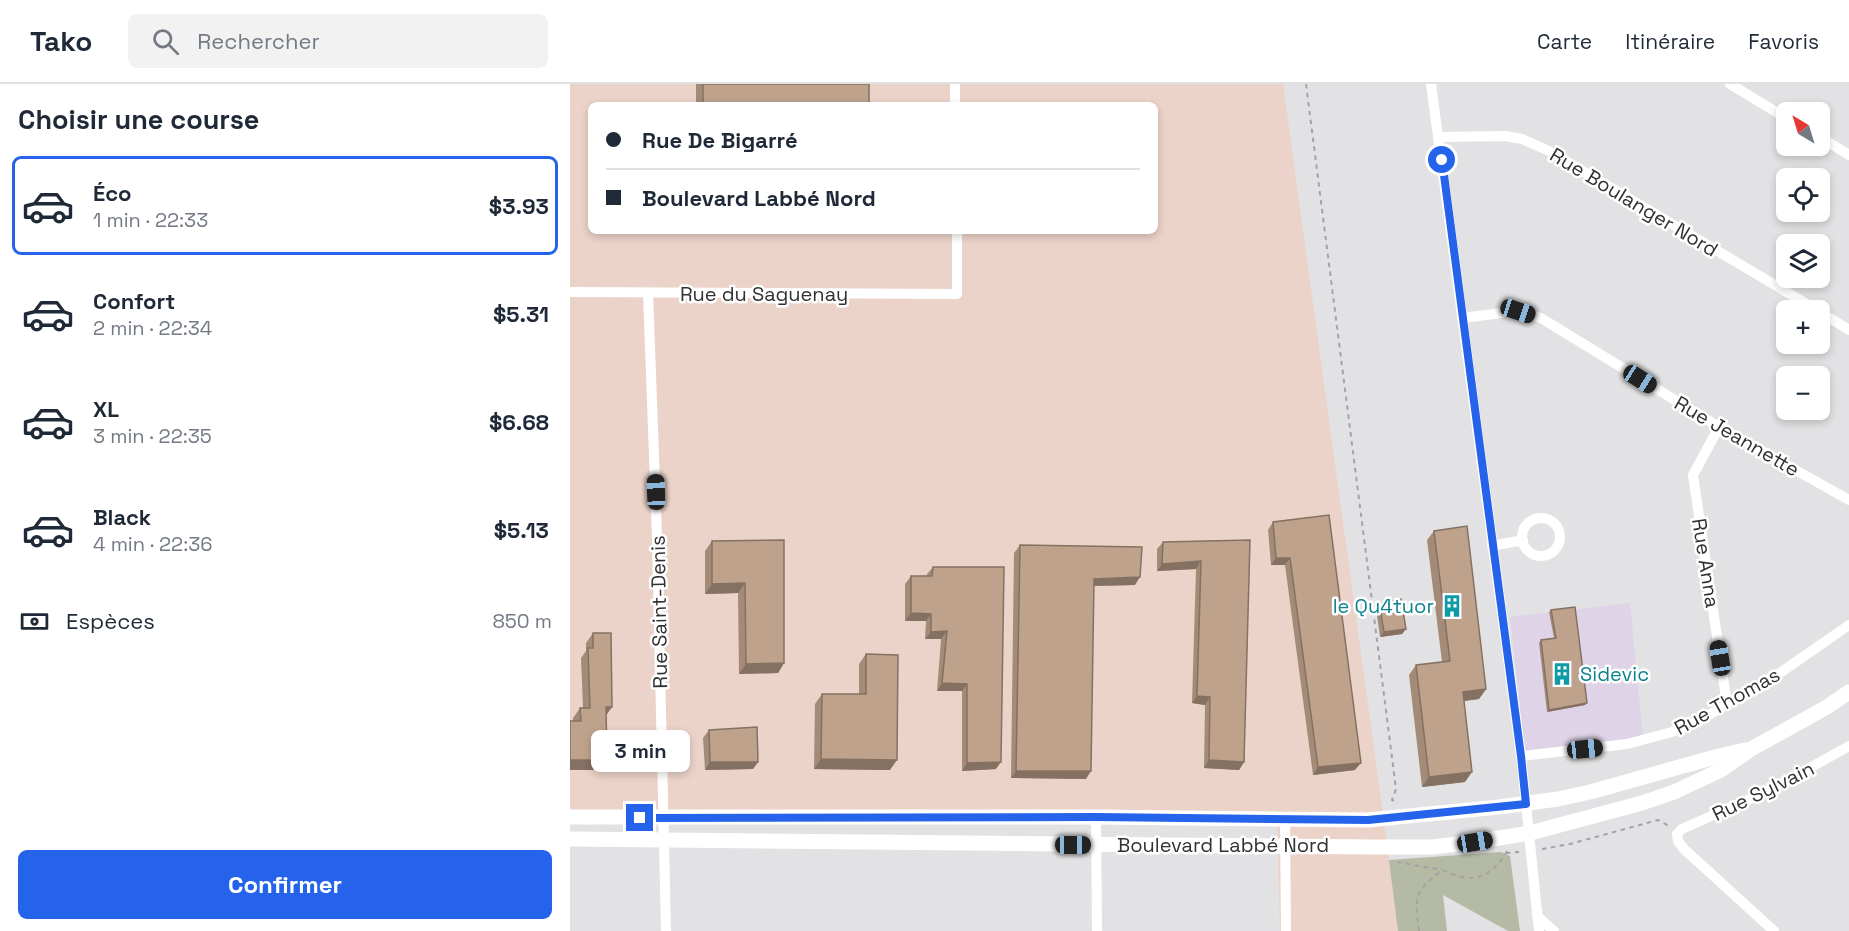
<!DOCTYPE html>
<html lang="fr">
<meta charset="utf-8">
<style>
:root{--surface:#fff;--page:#f2f2f3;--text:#1f2937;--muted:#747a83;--line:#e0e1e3;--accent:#2563eb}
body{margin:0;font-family:"Space Grotesk",sans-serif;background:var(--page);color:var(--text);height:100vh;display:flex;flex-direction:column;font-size:22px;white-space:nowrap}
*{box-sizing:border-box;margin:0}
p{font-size:20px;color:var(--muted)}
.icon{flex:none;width:33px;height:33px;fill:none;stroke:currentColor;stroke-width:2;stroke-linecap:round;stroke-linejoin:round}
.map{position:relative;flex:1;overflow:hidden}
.panel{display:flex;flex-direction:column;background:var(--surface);width:570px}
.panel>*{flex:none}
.guide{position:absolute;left:18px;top:18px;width:570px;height:132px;border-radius:9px;box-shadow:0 3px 9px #0003;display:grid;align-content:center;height:132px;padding:0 18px;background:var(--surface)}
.needle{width:39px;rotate:322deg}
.buttons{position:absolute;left:1206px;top:18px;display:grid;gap:12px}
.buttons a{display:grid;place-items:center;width:54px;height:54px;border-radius:9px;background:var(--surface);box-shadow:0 3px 9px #0003;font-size:30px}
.end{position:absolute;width:27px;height:27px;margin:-14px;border:8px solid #2563eb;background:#fff;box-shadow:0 0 0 3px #fff}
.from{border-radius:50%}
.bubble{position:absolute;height:42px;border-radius:9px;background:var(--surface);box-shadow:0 3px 9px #0003;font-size:20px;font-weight:800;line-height:42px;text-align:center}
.car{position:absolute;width:18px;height:36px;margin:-18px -9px;border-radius:8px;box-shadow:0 0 4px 2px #0007;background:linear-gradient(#222 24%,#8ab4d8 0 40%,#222 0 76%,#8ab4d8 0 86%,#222 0)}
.guide b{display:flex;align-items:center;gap:21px;height:57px;font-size:22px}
.guide b+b{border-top:2px solid var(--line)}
.guide i{width:15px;height:15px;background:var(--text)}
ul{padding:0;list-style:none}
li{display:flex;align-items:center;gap:18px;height:99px;margin:0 12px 9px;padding:0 6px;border:3px solid transparent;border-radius:9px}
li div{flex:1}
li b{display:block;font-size:22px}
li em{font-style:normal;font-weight:800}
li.on{border-color:var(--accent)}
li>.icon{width:54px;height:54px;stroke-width:1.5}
h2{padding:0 18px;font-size:27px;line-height:72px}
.pay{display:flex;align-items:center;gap:15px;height:66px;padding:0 18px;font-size:22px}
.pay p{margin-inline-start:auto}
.primary-button{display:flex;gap:12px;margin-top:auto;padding:12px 18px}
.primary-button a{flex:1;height:69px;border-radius:9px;background:var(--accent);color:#fff;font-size:24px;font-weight:800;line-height:69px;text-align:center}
header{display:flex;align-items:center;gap:36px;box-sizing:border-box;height:84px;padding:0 30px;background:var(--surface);border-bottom:2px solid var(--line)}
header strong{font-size:28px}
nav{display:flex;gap:33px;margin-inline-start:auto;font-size:21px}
.search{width:420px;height:54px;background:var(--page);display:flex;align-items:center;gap:15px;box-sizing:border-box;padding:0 21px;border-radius:9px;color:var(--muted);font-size:22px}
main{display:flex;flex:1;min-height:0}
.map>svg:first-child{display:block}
.commercial{fill:#dfd3e7}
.industrial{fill:#ebd3c9;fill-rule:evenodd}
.green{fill:#b4baa3}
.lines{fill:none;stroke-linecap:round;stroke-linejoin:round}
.path{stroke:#a3a3a5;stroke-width:2;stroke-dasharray:4.5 4.5;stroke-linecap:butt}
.minor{stroke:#fff;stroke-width:10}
.secondary{stroke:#fff;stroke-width:15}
.wall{fill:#a38b78}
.shaded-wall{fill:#857162}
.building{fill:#bea28c;stroke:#857162;stroke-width:1.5}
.route{stroke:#2563eb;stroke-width:8}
.labels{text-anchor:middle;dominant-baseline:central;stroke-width:5;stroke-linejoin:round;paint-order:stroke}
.street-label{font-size:20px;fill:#313132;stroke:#fff}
.culture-label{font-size:20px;fill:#0d838f;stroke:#fff;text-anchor:end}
</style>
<header>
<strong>Tako</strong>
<div class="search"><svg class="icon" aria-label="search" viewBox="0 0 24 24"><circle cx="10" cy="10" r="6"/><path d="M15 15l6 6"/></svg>Rechercher</div>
<nav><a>Carte</a><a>Itinéraire</a><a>Favoris</a></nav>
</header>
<main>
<section class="panel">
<h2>Choisir une course</h2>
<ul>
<li class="on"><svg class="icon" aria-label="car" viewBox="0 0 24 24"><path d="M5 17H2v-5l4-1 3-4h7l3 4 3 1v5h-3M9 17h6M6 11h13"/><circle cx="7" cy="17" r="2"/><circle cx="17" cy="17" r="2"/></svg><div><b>Éco</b><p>1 min · 22:33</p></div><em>$3.93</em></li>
<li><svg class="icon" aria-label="car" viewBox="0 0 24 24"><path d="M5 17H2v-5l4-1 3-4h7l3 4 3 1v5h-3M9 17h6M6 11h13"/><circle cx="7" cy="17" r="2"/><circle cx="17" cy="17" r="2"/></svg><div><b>Confort</b><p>2 min · 22:34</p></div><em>$5.31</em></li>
<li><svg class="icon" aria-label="car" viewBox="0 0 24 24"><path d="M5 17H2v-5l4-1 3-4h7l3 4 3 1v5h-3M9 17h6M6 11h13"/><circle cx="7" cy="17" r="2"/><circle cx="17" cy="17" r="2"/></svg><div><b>XL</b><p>3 min · 22:35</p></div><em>$6.68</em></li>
<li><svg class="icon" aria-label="car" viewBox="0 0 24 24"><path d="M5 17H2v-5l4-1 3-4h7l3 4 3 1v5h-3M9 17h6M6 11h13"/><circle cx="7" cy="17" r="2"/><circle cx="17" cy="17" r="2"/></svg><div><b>Black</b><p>4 min · 22:36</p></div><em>$5.13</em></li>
</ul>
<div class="pay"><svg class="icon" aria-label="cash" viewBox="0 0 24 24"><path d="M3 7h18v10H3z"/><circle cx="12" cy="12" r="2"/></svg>Espèces<p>850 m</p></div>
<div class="primary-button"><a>Confirmer</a></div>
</section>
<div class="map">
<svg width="1279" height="847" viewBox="0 0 1279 847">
<rect width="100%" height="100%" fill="#e2e2e4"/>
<path class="commercial" d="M1060,519L1073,653L955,668L940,533Z"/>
<path class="industrial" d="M0,0H713L829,847H710L707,729L0,726ZM21,21H585V147H21Z"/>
<path class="green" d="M931,768L940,772L950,847H938L873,811L877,847H828L819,776Z"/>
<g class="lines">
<g class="path">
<path d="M736,0L826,705L822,716L828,719"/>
<path d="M972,765L1000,760L1088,736L1099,742"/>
<path d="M936,769L949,768"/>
<path d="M827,778L872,786"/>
<path d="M849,847C845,812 843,809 872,786C880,789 891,794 900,794C916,794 930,781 937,767"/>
</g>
<g class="minor">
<path d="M385,0V21"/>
<path d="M861,0L951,672L969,847"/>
<path d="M1160,0L1216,34"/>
<path d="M868,53L935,52L952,55L979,67L1247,226"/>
<path d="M1250,53L1279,71"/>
<path d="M0,208L387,210V147"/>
<path d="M78,209L87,453L96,847"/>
<path d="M1250,228L1279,246"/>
<path d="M892,234L948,227L971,234L1149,343L1279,416"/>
<path d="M1149,343L1123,391L1157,620"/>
<circle cx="971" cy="453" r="19"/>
<path d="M922,462L953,456"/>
<path d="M951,672L1057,660L1102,648L1127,638L1210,589L1279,541"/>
<path d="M526,733L527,847"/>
<path d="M715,734L716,847"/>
<path d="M967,832L984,847"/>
<path d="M1204,847L1114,765L1108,757L1107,750L1112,745L1202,705L1279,662"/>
</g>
<g class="secondary">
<path d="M0,733H526L798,736L929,723L988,715L1020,708L1145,673L1175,666"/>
<path d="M0,755L803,763H862L905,758L960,749L1072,719L1104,708L1151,686L1181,665L1257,623L1279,608"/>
</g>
</g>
<g class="wall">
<rect x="126" y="0" width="173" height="21"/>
<path d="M759,431L785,686L743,691L715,481H701L698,446L703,438Z"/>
<path d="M864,447L916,605L909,615L894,617L895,698L852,703L839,591L846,581L872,578L857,456Z"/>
<path d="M214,456V579L208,589L169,590L168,509L135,510V467L142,457Z"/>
<path d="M680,456L674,678L669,686L634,684L635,621L622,619L626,485L587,487V465L593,458Z"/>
<path d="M450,461L565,501L524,502L516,695L441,694L444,469Z"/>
<path d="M363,483L426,685L392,687V607H367L371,555H355L356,537H335V500L341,492H357V490Z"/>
<path d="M809,519L836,545L832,550L810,553L806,524Z"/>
<path d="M981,526L1015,621L977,628L969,559L971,556L984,554L979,528Z"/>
<path d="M23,549L36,631L37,676L30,686L3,637V634L10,624H13L11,574L16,567V559Z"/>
<path d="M296,570L320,686L244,685L245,620L252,610H289V580Z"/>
<path d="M139,646L188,678L183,685L135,686L133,654Z"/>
</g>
<g class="shaded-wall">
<path d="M706,474H720L715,481H701Z"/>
<path d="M631,477L626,485L587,487L592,480Z"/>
<path d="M570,493L565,501L519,502L524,495Z"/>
<path d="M175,499L168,509L135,510L142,500Z"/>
<path d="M341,529L361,530L356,537H335Z"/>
<path d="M836,545L832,550L810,553L814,548Z"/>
<path d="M377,547L371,555H355L361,548Z"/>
<path d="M214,579L208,589L169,590L176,580Z"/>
<path d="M372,599L397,600L392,607H367Z"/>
<path d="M916,605L909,615L886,618L893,608Z"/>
<path d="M627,612L640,613L635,621L622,619Z"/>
<path d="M1017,619L1015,621L977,628L979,626Z"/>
<path d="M36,623H42L35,633Z"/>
<path d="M251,675L327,676L320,686L244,685Z"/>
<path d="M0,676H37L30,686H0Z"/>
<path d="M639,676L674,678L669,686L634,684Z"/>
<path d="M140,678H188L183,685L135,686Z"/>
<path d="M431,678L426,685L392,687L397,679Z"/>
<path d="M791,679L785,686L743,691L748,683Z"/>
<path d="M446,687H521L516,695L441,694Z"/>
<path d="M902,688L895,698L852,703L859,693Z"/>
</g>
<g class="building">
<rect x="133" y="0" width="166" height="21"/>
<path d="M759,431L791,679L748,683L720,474H706L703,438Z"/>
<path d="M897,442L916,605L893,608L902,688L859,693L846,581L880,577L864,447Z"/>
<path d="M214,456V579L176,580L175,499L142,500V457Z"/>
<path d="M680,456L674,678L639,676L640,613L627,612L631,477L592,480L593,458Z"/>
<path d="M450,461L572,463L570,493L524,495L521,687H446Z"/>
<path d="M363,483H434L431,678L397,679V600L372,599L377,547L361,548V530L341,529V492H362Z"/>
<path d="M831,515L836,545L814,548L809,519Z"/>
<path d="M1005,523L1017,619L979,626L971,556L986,554L981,526Z"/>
<path d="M23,549H41L42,623H36L37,676H0V637H11L10,624H20L18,564H23Z"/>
<path d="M296,570L328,571L327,676L251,675L252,610H296Z"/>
<path d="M187,643L188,678H140L139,646Z"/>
</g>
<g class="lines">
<path class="route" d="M70,734L526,733L798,736L956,720L951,672L872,76"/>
</g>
<defs>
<g id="building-bare" transform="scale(1.8)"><path d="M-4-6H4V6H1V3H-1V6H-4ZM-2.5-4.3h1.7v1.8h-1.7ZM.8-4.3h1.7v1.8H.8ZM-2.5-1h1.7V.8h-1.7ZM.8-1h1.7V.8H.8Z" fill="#0f9aa8" stroke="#fff" stroke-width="2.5" paint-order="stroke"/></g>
</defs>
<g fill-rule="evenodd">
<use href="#building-bare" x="882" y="522"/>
<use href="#building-bare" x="992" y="590"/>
</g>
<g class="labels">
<g class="street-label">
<text transform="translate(1064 118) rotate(31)">Rue Boulanger Nord</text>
<text x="194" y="210">Rue du Saguenay</text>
<text transform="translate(1167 352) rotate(30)">Rue Jeannette</text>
<text transform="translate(1136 479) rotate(81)">Rue Anna</text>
<text transform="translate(89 528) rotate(-91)">Rue Saint-Denis</text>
<text transform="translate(1157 617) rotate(-29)">Rue Thomas</text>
<text transform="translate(1193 707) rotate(-26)">Rue Sylvain</text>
<text x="653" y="761">Boulevard Labbé Nord</text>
</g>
<g class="culture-label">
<text x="864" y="522">le Qu4tuor</text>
<text x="1010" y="590" text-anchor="start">Sidevic</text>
</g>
</g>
</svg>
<div class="buttons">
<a><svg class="needle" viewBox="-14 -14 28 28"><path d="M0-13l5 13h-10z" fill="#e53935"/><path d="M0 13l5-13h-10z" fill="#747a83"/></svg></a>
<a><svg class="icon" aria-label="locate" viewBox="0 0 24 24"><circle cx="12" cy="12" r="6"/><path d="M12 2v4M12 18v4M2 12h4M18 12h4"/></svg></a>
<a><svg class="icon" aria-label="layers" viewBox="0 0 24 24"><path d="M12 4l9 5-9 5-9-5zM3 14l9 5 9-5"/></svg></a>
<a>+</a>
<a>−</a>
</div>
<i class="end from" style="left:872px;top:76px"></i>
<i class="end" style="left:70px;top:734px"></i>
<div class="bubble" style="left:21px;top:646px;width:99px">3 min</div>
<i class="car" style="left:948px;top:227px;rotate:108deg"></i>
<i class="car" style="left:1070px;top:295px;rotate:122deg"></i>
<i class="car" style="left:86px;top:408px;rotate:358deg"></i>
<i class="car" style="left:1150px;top:574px;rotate:351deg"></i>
<i class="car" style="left:1015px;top:665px;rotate:84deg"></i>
<i class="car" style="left:905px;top:758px;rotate:81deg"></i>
<i class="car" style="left:503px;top:761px;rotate:90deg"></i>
<div class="guide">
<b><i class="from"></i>Rue De Bigarré</b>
<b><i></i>Boulevard Labbé Nord</b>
</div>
</div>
</main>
